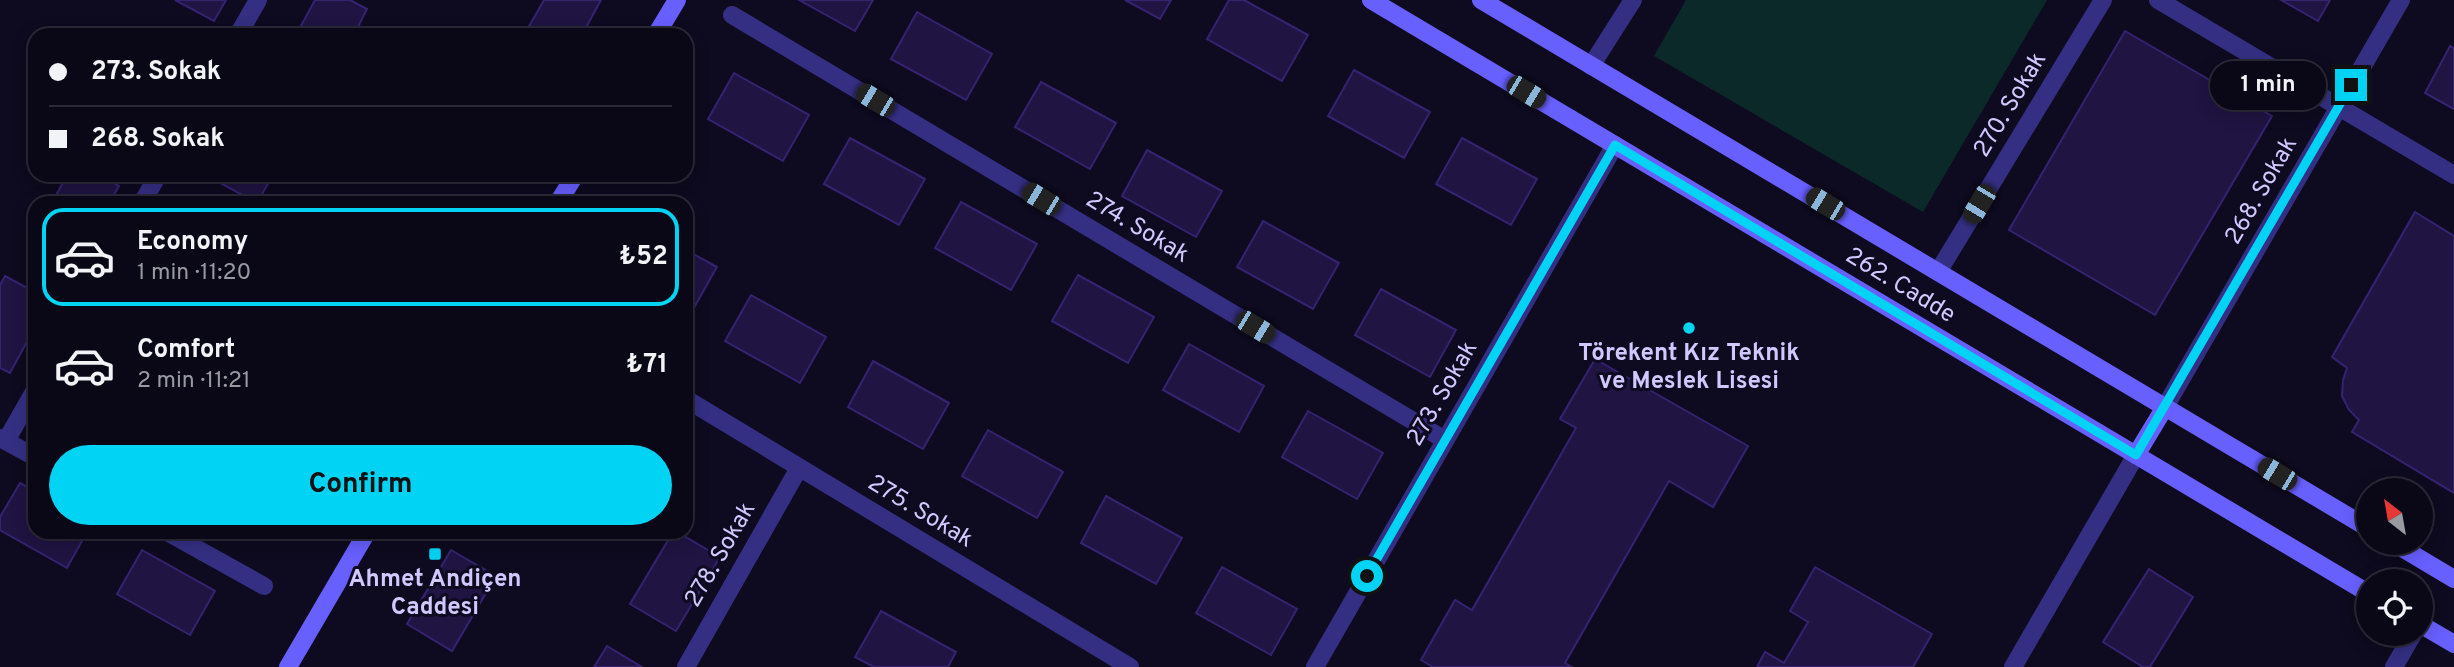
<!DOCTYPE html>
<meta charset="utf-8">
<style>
:root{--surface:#0a0817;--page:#131120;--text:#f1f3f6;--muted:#999aa1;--line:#2a2936;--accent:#00d3f3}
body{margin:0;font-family:Overpass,sans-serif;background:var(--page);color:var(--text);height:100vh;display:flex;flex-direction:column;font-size:26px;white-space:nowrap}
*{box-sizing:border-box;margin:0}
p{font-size:23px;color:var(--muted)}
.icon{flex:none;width:38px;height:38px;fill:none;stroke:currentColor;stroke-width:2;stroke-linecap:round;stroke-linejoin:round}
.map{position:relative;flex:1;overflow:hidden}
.drawer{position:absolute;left:28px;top:196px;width:665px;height:343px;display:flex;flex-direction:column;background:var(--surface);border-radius:21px;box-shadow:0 4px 18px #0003,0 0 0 2px var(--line)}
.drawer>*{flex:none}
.hud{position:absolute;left:28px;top:28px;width:665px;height:154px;border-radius:21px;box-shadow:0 4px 18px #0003,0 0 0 2px var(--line);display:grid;align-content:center;height:154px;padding:0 21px;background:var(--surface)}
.needle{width:46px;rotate:329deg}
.tools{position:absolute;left:2356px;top:478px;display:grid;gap:14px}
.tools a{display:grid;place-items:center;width:77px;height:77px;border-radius:50%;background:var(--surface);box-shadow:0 4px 18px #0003,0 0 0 2px var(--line);font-size:35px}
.end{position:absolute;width:32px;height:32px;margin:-16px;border:9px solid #00d3f3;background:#111;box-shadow:0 0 0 4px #111}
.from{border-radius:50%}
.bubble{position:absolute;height:49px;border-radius:24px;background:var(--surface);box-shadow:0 4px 18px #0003,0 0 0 2px var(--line);font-size:23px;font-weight:700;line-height:49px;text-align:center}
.car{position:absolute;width:21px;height:42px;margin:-21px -10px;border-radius:9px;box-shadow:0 0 5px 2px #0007;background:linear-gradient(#222 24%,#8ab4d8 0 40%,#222 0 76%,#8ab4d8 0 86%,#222 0)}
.hud b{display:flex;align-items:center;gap:24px;height:66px;font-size:26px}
.hud b+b{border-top:2px solid var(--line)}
.hud i{width:18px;height:18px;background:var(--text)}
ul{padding:12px 0 0;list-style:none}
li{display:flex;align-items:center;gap:21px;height:98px;margin:0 14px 10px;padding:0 7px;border:4px solid transparent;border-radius:21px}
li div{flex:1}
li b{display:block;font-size:26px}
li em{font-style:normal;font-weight:700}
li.selected{border-color:var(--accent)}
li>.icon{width:63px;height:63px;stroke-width:1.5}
.cta{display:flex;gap:14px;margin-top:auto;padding:14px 21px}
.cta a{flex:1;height:80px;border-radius:42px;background:var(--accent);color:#111;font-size:28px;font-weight:700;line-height:80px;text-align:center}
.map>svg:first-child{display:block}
.green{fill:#0c2929}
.building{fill:#1f1442;stroke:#352371;stroke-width:2}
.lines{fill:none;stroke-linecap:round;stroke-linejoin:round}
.street{stroke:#352f83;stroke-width:18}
.secondary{stroke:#685fff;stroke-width:18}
.route{stroke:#00d3f3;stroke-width:9}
.poi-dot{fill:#00d3f3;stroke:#0e0a1f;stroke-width:2.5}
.labels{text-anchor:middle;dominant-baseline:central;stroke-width:6;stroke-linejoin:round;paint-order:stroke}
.street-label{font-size:24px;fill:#d0c8ff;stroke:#0e0a1f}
.poi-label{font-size:24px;font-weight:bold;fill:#d0c8ff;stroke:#0e0a1f}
</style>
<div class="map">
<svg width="2454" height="667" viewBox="0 0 2454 667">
<rect width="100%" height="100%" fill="#0e0a1f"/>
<path class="green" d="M1686,0H2047L1923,212L1654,56Z"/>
<g class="building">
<path d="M175,0H226L214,21Z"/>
<path d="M315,0H350L367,9L354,35H296Z"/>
<path d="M544,0H601L582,35H524Z"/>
<path d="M799,0H873L855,31Z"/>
<path d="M1125,0H1171L1160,19Z"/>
<path d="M1229,0H1244L1308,35L1282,81L1207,39Z"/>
<path d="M2281,0H2330L2318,21Z"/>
<path d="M917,12L992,54L966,100L891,59Z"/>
<path d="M2125,31L2272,116L2155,315L2009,230Z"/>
<path d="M2450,46L2454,48V109L2425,93Z"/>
<path d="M1354,70L1430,112L1404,158L1328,116Z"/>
<path d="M734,73L809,115L783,161L708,119Z"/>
<path d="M1041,82L1116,123L1090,169L1015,127Z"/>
<path d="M850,138L925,179L899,225L824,184Z"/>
<path d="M1462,138L1537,179L1511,225L1436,184Z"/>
<path d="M1147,150L1222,191L1196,237L1122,196Z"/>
<path d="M67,175H99L119,186L109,203H52Z"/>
<path d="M215,175H273L257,203L213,179Z"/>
<path d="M961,202L1037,244L1011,290L935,248Z"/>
<path d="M2415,212L2454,236V493L2352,432L2359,420L2349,410L2342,396L2343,380L2347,368L2332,357Z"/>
<path d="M1263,221L1339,263L1313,309L1237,267Z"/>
<path d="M686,250L717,267L691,313L686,310Z"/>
<path d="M1078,275L1154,317L1128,363L1052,321Z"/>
<path d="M5,276L35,292V327L10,373L0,368V285Z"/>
<path d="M1381,289L1456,330L1430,377L1355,335Z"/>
<path d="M751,295L826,337L800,383L725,341Z"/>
<path d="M1189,344L1264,386L1239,432L1163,390Z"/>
<path d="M1595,359L1748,446L1713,507L1669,481L1565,663L1572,667H1433L1421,660L1455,600L1472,610L1576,428L1560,419Z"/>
<path d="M873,361L949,403L923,449L848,407Z"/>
<path d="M1308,411L1383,453L1357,499L1282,457Z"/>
<path d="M988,430L1063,472L1037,518L962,476Z"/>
<path d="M20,483L35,491V532H87L67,568L0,530V517Z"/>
<path d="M1106,496L1182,538L1156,584L1081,543Z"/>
<path d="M673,532H677L720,557L676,631L630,604Z"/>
<path d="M142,550L215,591L190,635L117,594Z"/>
<path d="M451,550L496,576L452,651L407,624Z"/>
<path d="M1222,567L1297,609L1271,655L1196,613Z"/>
<path d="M1815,567L1932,634L1913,667H1757L1765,652L1784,663L1808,622L1790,611Z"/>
<path d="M2149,569L2193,597L2150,667H2143L2103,642Z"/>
<path d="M881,611L956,652L948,667H874L855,657Z"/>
<path d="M607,646L642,667H594Z"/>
</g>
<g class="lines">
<g class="street">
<path d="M2158,0L2454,175"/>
<path d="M732,15L1445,440"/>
<path d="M238,35L258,0"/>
<path d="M1591,66L1633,0"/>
<path d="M142,203L158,175"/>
<path d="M1938,272L2103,0"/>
<path d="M686,399L1130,667"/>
<path d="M2165,407L2401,0"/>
<path d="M0,438L35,457"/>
<path d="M6,441L35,390"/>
<path d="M167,532L264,586"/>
<path d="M686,667L799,468"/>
<path d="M1315,667L1615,145"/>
<path d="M2013,667L2136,455"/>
<path d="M2394,667L2413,634"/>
</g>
<g class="secondary">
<path d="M1371,0L2368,593"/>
<path d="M1481,0L2368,528"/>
<path d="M656,35L677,0"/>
<path d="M558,203L575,175"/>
<path d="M2136,455L2165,407"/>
<path d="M2392,542L2454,579"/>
<path d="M2420,624L2454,644"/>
<path d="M288,667L367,532"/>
</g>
</g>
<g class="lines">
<path class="route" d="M1367,576L1615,145L2136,455L2351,85"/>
</g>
<g class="poi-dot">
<circle cx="1689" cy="328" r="7"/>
<rect x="428" y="547" width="14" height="14" rx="3.5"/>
</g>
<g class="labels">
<g class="street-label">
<text transform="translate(2011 105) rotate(-59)">270. Sokak</text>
<text transform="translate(2262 191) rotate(-60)">268. Sokak</text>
<text transform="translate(1137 228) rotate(31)">274. Sokak</text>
<text transform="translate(1900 286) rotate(31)">262. Cadde</text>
<text transform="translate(1443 394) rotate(-60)">273. Sokak</text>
<text transform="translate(920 512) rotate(31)">275. Sokak</text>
<text transform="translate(721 555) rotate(-60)">278. Sokak</text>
</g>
<g class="poi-label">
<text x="1689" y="354">Törekent Kız Teknik<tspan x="1689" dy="28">ve Meslek Lisesi</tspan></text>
<text x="435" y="580">Ahmet Andiçen<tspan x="435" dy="28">Caddesi</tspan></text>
</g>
</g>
</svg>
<div class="tools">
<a><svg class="needle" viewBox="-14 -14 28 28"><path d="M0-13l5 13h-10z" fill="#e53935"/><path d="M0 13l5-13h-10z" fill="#999aa1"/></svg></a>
<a><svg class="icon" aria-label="locate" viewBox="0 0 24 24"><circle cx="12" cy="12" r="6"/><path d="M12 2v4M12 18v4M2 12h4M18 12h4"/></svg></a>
</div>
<i class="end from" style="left:1367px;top:576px"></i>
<i class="end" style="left:2351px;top:85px"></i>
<div class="bubble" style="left:2210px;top:61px;width:116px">1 min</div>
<i class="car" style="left:1526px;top:92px;rotate:121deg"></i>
<i class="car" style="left:875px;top:100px;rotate:301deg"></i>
<i class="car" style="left:1041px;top:199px;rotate:301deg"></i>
<i class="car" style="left:1825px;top:204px;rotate:301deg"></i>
<i class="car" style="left:1979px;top:204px;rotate:211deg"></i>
<i class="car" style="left:1255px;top:327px;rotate:121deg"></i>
<i class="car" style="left:2277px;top:474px;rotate:301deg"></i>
<div class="hud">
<b><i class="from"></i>273. Sokak</b>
<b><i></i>268. Sokak</b>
</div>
<section class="drawer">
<ul>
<li class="selected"><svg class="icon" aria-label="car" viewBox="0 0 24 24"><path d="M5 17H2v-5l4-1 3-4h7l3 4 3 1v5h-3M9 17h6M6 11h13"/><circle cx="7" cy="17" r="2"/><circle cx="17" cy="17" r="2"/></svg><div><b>Economy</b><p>1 min · 11:20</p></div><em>₺52</em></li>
<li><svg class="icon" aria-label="car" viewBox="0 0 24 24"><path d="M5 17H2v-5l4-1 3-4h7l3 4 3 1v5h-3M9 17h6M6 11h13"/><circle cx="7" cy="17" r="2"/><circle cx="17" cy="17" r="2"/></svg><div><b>Comfort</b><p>2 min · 11:21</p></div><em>₺71</em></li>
</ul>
<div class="cta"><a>Confirm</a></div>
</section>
</div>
